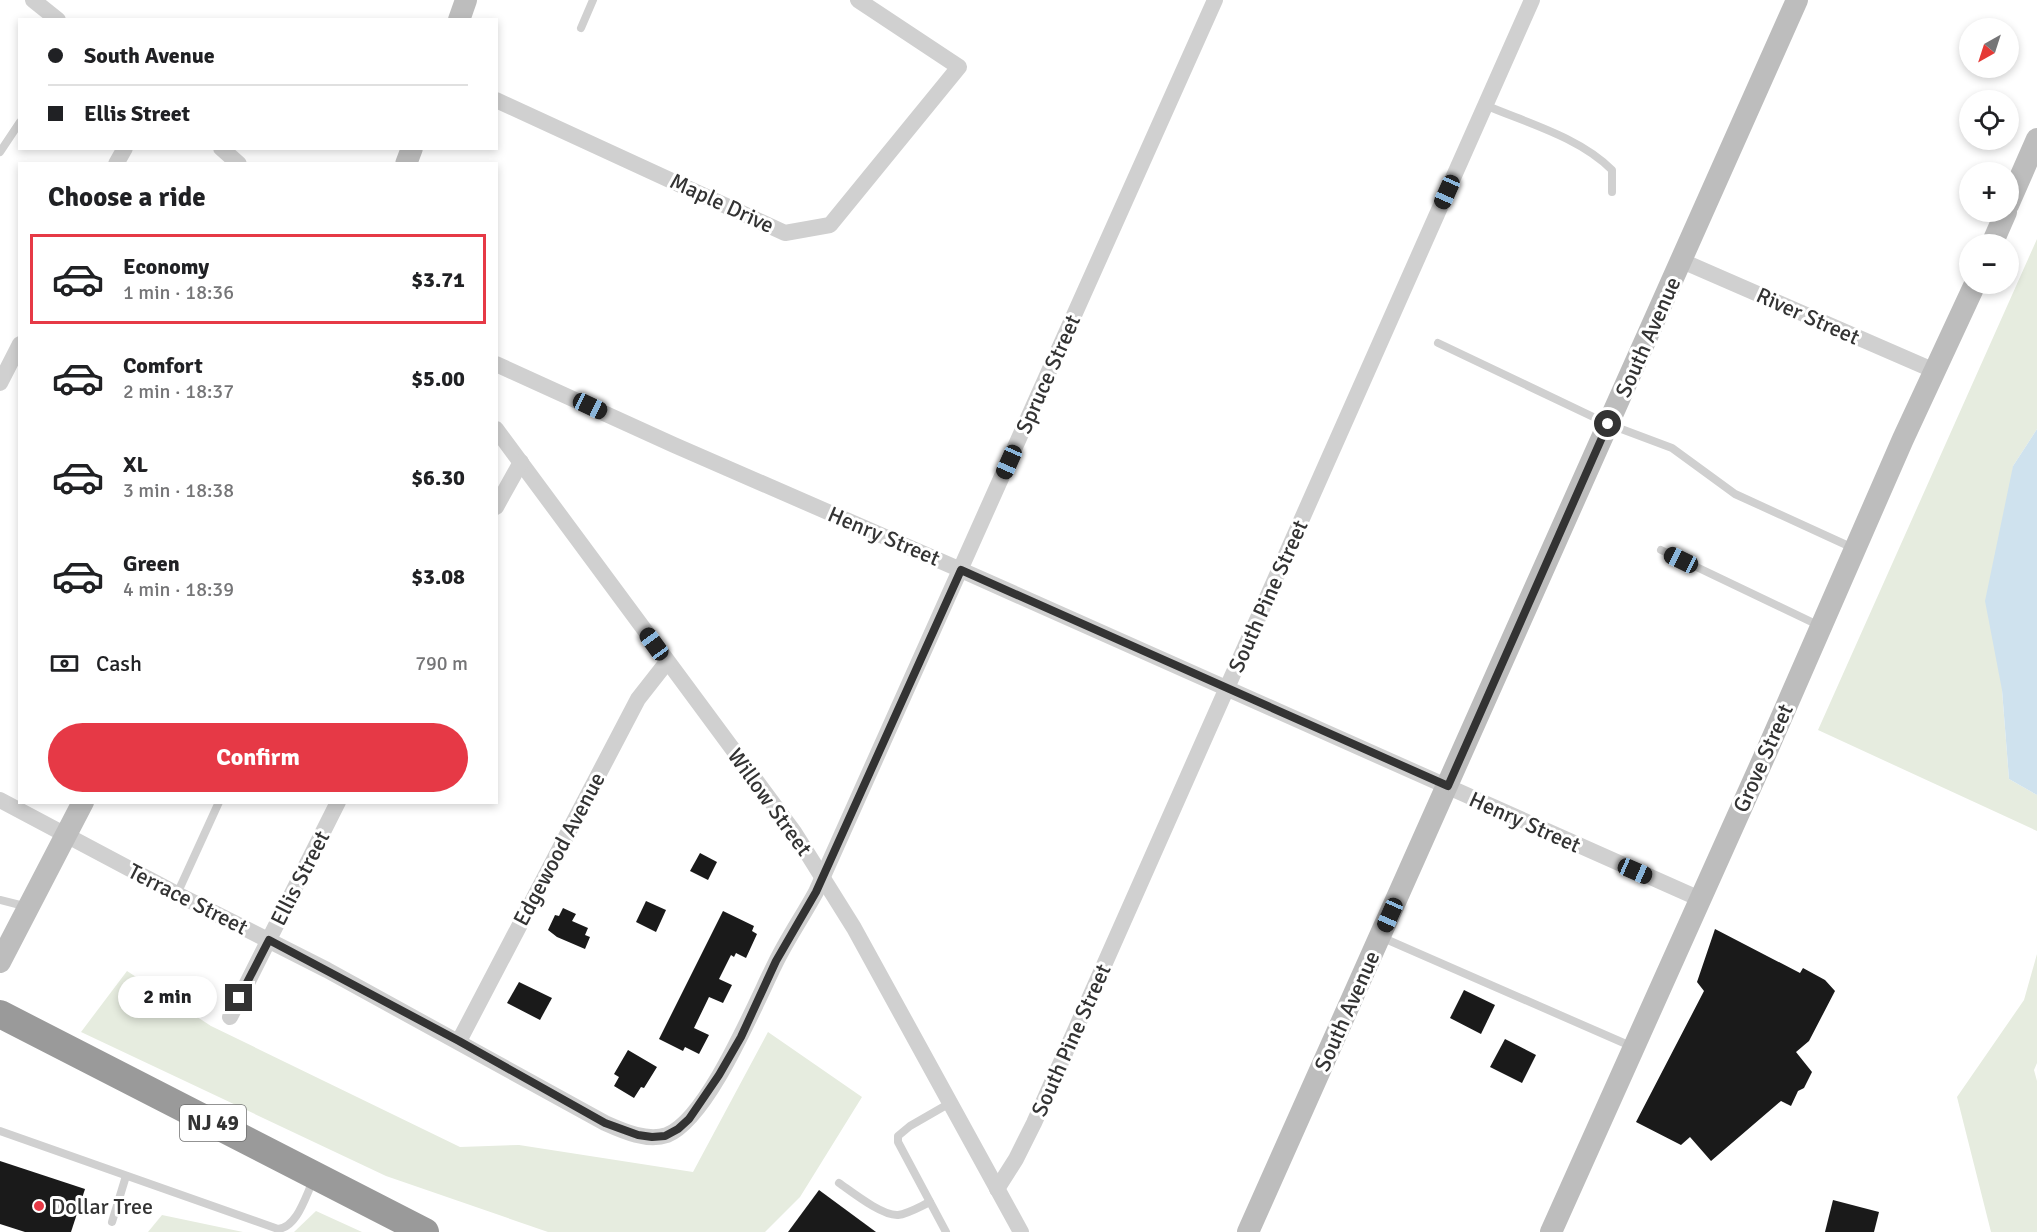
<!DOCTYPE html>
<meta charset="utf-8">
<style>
:root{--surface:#fff;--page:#f2f2f2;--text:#202124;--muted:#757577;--line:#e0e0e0;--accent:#e63946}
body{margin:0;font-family:Signika,sans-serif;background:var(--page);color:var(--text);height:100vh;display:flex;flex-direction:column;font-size:22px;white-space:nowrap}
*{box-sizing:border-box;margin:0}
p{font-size:20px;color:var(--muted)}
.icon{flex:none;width:33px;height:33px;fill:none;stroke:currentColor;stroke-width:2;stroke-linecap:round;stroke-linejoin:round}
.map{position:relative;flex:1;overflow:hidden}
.details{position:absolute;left:18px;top:162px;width:480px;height:642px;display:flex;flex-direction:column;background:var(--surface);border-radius:0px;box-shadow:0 3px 9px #0003}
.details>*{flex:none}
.banner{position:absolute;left:18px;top:18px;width:480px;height:132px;border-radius:0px;box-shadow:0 3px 9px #0003;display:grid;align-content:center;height:132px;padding:0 30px;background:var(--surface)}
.needle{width:39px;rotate:219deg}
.buttons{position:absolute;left:1959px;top:18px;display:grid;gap:12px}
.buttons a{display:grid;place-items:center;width:60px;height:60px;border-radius:50%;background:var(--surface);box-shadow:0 3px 9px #0003;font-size:30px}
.end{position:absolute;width:27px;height:27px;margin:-14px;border:8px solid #333;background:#fff;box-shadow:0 0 0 3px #fff}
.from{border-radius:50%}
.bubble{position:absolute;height:42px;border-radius:21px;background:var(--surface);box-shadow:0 3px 9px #0003;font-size:20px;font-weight:700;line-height:42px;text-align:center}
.car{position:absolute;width:18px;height:36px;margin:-18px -9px;border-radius:8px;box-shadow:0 0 4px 2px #0007;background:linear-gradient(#222 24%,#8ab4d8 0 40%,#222 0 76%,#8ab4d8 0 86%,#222 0)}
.banner b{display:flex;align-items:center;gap:21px;height:57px;font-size:22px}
.banner b+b{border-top:2px solid var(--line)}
.banner i{width:15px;height:15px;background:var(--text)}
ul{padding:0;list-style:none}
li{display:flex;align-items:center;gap:18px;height:90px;margin:0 12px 9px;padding:0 18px;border:3px solid transparent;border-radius:0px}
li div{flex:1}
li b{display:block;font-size:22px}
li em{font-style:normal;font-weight:700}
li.active{border-color:var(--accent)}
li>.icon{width:54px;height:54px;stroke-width:1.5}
h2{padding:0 30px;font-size:27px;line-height:72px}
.pay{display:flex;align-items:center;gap:15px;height:66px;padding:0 30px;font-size:22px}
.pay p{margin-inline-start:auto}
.primary-button{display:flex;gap:12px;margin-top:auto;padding:12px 30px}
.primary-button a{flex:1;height:69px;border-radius:36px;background:var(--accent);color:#fff;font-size:24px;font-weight:700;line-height:69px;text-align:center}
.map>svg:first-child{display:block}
.green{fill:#e6ecdf}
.water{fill:#cfe2ee}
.building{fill:#1a1a1a}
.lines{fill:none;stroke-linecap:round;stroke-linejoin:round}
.lane{stroke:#d0d0d0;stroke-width:8}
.street{stroke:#d0d0d0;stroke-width:16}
.secondary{stroke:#bdbdbd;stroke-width:22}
.highway{stroke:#9a9a9a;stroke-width:28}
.route{stroke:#333;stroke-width:8}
.poi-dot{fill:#e63946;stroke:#fff;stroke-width:2}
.labels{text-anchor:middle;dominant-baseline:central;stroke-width:6;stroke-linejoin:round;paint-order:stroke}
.shield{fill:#fff;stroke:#707070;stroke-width:1.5}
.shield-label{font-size:21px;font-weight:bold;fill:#333}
.street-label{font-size:22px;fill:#333;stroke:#fff}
.poi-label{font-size:22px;fill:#333;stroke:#fff;text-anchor:start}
</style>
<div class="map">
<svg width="2037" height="1232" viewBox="0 0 2037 1232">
<rect width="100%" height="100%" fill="#fff"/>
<g class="green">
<path d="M2037,239V429L2013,466L2002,690L2009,779L2037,795V831L1818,730Z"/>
<path d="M2037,954V1063L2034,1070L2037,1081V1232H1991L1957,1097L2024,1000Z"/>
<path d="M127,971L211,1026L460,1147L519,1145L693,1172L768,1032L862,1097L800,1197L765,1232H548L386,1176L81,1032Z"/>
<path d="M316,1211L362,1232H294Z"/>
<path d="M162,1215L243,1232H148Z"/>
</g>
<path class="water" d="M2037,429V795L2009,779L2002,690L1985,601L2013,466Z"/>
<g class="building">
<path d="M700,853L717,862L708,880L690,871Z"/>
<path d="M646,901L666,910L656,932L636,922Z"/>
<path d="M563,908L576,914L572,921L588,928L585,935L590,937L585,949L557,937L548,930L555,915L559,916Z"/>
<path d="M723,911L754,926L752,931L757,934L746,958L736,953L734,957L731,955L719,979L732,985L723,1003L709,997L694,1028L709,1035L699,1054L685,1047L683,1051L659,1039Z"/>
<path d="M1715,929L1800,973L1803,968L1825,980L1835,991L1809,1041L1796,1052L1812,1072L1804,1088L1798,1091L1791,1106L1781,1101L1711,1161L1690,1137L1681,1145L1636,1122L1704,991L1697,982Z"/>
<path d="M519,982L552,998L540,1020L507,1003Z"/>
<path d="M1464,990L1495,1005L1481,1034L1450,1018Z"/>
<path d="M1505,1039L1536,1055L1522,1083L1490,1067Z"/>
<path d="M628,1050L657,1067L644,1088L641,1087L634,1098L614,1086L619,1077L614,1074Z"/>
<path d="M0,1161L85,1189L71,1232H25L0,1224Z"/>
<path d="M819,1190L876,1232H788Z"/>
<path d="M1833,1200L1879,1212L1874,1232H1825Z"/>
</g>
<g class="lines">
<g class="lane">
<path d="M581,28L593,0"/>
<path d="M1485,105C1527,123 1579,137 1612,170V192"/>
<path d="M0,152L20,122"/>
<path d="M1438,343L1608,424L1672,448L1735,494L1853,548"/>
<path d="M1661,550L1820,626"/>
<path d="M177,894L219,802"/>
<path d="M0,900L28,907"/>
<path d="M1381,937L1633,1047"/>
<path d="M0,1131L278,1229C298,1227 306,1194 314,1179"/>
<path d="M839,1183C852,1192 882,1216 898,1215C908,1214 921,1206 930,1202"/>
<path d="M112,1222L126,1176"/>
<path d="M946,1232L898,1142V1136L910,1126L950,1103"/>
</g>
<g class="street">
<path d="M33,0L58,20"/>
<path d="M496,100L785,233L830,225L959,67L858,0"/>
<path d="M221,148L239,164"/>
<path d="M116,164L125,148"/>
<path d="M1682,261L1935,371"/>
<path d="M496,364L674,445L961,570L1700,899"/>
<path d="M0,383L20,344"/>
<path d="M496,429L794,832L854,928L1021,1232"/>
<path d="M496,507L521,462"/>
<path d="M0,800L177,894L327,970L605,1123C623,1131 647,1142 667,1135C708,1119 755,1004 775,964C787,939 803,916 816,892L1215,0"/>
<path d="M230,1017L338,802"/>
<path d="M459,1041L638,699L667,662"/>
<path d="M997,1189L1016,1159L1034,1123L1532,0"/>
</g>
<g class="secondary">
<path d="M459,20L466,0"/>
<path d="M406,164L412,148"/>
<path d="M2008,205L2037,139"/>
<path d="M1992,244L2006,212"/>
<path d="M0,962L83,802"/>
<path d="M1248,1232L1797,0"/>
<path d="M1551,1232L1765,755L1903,439L1975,284"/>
</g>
<path class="highway" d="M0,1014L425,1232"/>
</g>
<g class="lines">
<path class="route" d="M239,998L269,940L459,1041L605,1123L638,1135L652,1137L665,1136L678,1129L689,1119L719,1075L741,1037L776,961L816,892L961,570L1448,786L1608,424"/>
</g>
<circle class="poi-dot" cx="39" cy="1206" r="6"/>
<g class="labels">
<rect class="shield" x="180" y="1105" width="66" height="36" rx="4.5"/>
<g class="shield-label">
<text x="213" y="1123">NJ 49</text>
</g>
<g class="street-label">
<text transform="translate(722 203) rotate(25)">Maple Drive</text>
<text transform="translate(1808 316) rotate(24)">River Street</text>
<text transform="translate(1648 337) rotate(-66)">South Avenue</text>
<text transform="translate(1048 374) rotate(-66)">Spruce Street</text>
<text transform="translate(884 536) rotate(23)">Henry Street</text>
<text transform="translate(1268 596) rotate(-66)">South Pine Street</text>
<text transform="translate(1763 758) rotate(-66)">Grove Street</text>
<text transform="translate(770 802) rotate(54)">Willow Street</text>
<text transform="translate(1525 822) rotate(24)">Henry Street</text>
<text transform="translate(559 849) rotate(-62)">Edgewood Avenue</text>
<text transform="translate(300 878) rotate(-63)">Ellis Street</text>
<text transform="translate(188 899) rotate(27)">Terrace Street</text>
<text transform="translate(1347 1011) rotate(-66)">South Avenue</text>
<text transform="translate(1071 1040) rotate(-66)">South Pine Street</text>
</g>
<g class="poi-label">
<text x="51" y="1206">Dollar Tree</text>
</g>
</g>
</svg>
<div class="buttons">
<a><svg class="needle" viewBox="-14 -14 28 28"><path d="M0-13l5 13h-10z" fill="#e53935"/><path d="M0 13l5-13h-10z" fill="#757577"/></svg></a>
<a><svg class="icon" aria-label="locate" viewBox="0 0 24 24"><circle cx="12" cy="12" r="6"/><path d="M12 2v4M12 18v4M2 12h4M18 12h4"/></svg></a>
<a>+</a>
<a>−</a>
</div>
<i class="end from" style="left:1608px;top:424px"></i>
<i class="end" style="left:239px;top:998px"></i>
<div class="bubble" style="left:118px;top:976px;width:99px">2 min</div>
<i class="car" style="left:1447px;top:192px;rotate:204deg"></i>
<i class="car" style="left:590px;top:406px;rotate:115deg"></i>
<i class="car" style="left:1009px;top:462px;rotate:204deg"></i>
<i class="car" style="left:1681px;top:560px;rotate:296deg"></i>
<i class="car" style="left:654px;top:644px;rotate:324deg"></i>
<i class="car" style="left:1635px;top:871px;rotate:114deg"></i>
<i class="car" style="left:1390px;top:915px;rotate:204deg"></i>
<div class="banner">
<b><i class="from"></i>South Avenue</b>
<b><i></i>Ellis Street</b>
</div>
<section class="details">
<h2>Choose a ride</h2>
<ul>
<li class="active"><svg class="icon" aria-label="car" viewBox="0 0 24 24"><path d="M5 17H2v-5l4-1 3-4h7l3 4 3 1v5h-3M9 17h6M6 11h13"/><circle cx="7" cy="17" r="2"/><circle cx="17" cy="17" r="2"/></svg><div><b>Economy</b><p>1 min · 18:36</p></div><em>$3.71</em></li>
<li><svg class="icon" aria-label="car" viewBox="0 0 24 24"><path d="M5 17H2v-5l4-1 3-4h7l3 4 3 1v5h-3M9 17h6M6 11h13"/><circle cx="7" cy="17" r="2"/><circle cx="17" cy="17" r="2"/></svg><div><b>Comfort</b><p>2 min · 18:37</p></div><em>$5.00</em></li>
<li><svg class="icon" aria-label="car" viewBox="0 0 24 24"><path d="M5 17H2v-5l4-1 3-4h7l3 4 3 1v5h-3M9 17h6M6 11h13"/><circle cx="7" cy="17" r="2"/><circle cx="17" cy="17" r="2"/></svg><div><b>XL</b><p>3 min · 18:38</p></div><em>$6.30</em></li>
<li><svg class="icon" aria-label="car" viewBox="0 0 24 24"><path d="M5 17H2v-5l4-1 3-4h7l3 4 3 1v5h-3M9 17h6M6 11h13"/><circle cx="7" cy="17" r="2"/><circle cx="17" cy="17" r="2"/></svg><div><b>Green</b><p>4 min · 18:39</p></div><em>$3.08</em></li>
</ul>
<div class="pay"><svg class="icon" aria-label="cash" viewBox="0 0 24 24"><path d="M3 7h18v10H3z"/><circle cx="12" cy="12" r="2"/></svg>Cash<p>790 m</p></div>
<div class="primary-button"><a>Confirm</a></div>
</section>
</div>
